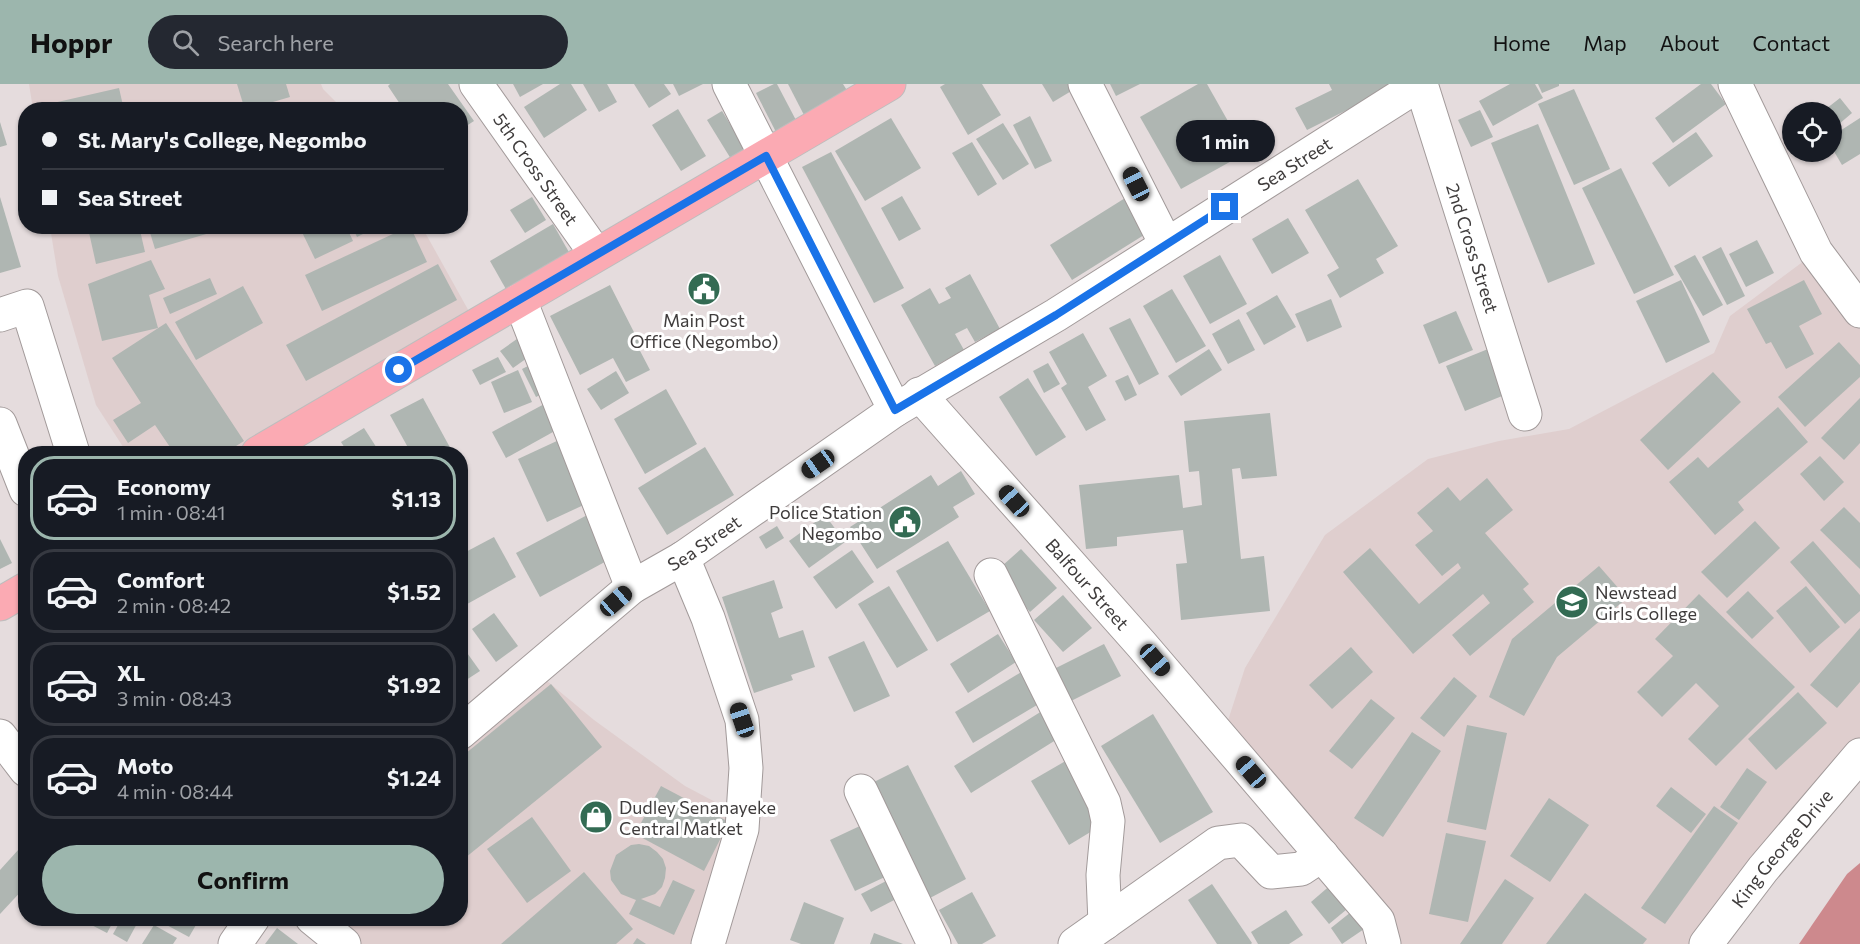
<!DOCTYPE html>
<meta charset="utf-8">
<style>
:root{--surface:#171b24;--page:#242831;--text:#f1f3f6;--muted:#9ea1a6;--line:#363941;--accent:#9cb6ad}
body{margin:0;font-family:Commissioner,sans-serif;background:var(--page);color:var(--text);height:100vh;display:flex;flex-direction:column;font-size:22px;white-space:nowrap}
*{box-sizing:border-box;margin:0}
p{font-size:20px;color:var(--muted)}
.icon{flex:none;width:33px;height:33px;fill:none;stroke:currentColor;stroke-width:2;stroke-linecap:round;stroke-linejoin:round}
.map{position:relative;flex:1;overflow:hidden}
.side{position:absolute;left:18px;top:362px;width:450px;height:480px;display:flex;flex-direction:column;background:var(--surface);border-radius:24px;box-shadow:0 2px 4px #0004}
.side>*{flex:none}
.hud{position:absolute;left:18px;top:18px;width:450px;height:132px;border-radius:24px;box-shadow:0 2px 4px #0004;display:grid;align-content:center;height:132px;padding:0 24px;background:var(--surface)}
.tools{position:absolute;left:1782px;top:18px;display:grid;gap:12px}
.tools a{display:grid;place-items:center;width:60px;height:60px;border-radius:50%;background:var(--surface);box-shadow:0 2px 4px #0004;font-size:30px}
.end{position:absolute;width:27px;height:27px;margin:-14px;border:8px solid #1a73e8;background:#fff;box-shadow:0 0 0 3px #fff}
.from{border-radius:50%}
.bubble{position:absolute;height:42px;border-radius:21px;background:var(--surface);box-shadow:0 2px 4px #0004;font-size:20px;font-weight:700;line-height:42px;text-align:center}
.car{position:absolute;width:18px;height:36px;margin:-18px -9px;border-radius:8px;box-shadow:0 0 4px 2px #0007;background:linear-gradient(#222 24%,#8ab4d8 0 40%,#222 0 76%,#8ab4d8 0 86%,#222 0)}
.hud b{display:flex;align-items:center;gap:21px;height:57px;font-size:22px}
.hud b+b{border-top:2px solid var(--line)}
.hud i{width:15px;height:15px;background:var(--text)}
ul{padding:10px 0 0;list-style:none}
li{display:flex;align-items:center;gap:18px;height:84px;margin:0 12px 9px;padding:0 12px;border:3px solid var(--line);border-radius:24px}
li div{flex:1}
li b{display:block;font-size:22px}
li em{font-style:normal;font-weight:700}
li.current{border-color:var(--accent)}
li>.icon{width:54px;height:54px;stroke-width:1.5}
.button{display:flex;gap:12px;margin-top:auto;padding:12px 24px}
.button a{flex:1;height:69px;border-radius:36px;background:var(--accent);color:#111;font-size:24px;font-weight:700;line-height:69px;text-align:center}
header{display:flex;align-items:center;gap:36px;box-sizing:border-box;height:84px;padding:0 30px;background:var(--accent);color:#111}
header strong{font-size:28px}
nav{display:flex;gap:33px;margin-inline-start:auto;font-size:21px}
.search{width:420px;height:54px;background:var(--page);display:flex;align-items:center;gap:15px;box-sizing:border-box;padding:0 21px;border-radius:33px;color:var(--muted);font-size:22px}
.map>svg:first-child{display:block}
.built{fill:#dfcece}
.water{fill:#cd898d}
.building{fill:#afb6b2}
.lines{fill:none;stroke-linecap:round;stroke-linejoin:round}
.minor-casing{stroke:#a29a9a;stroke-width:35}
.major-casing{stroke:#bebdbd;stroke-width:35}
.minor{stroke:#fff;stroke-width:33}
.major{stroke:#fbaab3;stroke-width:33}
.route{stroke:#1a73e8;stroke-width:8}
.labels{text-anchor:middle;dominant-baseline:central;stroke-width:6;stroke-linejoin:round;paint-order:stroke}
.street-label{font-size:18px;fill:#3f3c3c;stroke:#fff}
.poi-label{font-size:18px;fill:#3f3c3c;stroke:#fff;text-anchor:start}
</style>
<header>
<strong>Hoppr</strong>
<div class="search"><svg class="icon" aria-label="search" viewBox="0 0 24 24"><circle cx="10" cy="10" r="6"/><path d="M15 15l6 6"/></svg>Search here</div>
<nav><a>Home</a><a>Map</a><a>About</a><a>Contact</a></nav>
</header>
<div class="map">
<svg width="1860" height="860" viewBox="0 0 1860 860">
<rect width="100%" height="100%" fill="#e5dcdd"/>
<g class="built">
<path d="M29,0H321L323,5L343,25H33Z"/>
<path d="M50,143H422L471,231L238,369H127L96,321L58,192Z"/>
<path d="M1816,168L1860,238V677L1709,860H1384L1222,655L1245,584L1325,451L1428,375L1499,357L1569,345L1714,269L1730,232Z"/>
<path d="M535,587L594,636L685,702L721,721L742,745L708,860H344L312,834H460L461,649Z"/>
</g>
<path class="water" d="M1860,779V860H1799L1847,790Z"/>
<g class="building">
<path d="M237,0H286L290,13L245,26Z"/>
<path d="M390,0H448L474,37L460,46V26H404L388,2Z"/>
<path d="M513,0H543L520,13Z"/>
<path d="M560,0H571L587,26L544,54L524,23Z"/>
<path d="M583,0H607L617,18L599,28Z"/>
<path d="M634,0H664L671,10L649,24Z"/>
<path d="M673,0H703L679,12Z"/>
<path d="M774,0H777L798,40L777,50L756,9Z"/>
<path d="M788,0H843L848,8L804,31Z"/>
<path d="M945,0H982L1001,31L968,51L940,3Z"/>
<path d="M1042,0H1083L1053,18Z"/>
<path d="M1110,0H1140L1116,12Z"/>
<path d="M1198,0H1207L1246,69L1181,105L1140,33Z"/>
<path d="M1329,0H1399L1307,46L1295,24L1332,6Z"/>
<path d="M1510,0H1535L1543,14L1493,42L1479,17Z"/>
<path d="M1538,0H1559V2L1542,9Z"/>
<path d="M1701,0H1711L1726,20L1673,59L1655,34Z"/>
<path d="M119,4L124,26H40V22Z"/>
<path d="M1574,5L1610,85L1574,101L1538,20Z"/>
<path d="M1840,14L1852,29L1832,46V28H1822Z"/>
<path d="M678,25L706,72L681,87L652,41Z"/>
<path d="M1480,26L1493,53L1471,63L1458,36Z"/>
<path d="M722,27L746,66L731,75L707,36Z"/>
<path d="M1030,32L1052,77L1035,85L1013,41Z"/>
<path d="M891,34L921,84L865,117L835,67Z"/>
<path d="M1860,34V70L1842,81L1832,64V52Z"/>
<path d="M0,38L7,61L0,63Z"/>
<path d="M1003,39L1029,80L1003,96L976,55Z"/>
<path d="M1538,40L1595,180L1548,199L1491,59Z"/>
<path d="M1696,48L1713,72L1669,103L1652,79Z"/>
<path d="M972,58L997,100L978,112L952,69Z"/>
<path d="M831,68L904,204L874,219L802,83Z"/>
<path d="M1621,84L1674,191L1634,210L1582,104Z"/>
<path d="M1358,95L1398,162L1376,175L1384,189L1340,214L1327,191L1339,184L1305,126Z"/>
<path d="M1130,111L1152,146L1072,196L1050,161Z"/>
<path d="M902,112L921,145L899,157L881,124Z"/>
<path d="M0,113L21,183L0,189Z"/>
<path d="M532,113L546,136L525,149L510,126Z"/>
<path d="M1288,134L1309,169L1272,190L1252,155Z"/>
<path d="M553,140L570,170L507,207L490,177Z"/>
<path d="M96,142H139L145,168L96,180L88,144Z"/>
<path d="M148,142H219L220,146L155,165Z"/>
<path d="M299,142H346L353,157L315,175Z"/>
<path d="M352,142H379L357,153Z"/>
<path d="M410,142L427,178L322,227L305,191Z"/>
<path d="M1757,156L1774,189L1746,203L1729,170Z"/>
<path d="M1721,163L1745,212L1727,221L1702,173Z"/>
<path d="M1220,171L1247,220L1210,240L1183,192Z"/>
<path d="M1695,171L1723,221L1703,232L1674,182Z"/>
<path d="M151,176L165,205L149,211L158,244L102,257L88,200Z"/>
<path d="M438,180L457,216L306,297L286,261Z"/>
<path d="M970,190L1000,245L975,258L967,244L955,250L964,266L935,282L901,221L930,204L939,220L951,214L945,204Z"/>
<path d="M210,194L217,210L170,230L163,214Z"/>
<path d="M1681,196L1710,258L1666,279L1636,217Z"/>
<path d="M1804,196L1822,230L1799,242L1814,270L1786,285L1771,258L1766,260L1747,225Z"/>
<path d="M610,201L641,262L638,263L650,286L626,298L613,274L580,291L550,232Z"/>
<path d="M243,202L263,239L196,276L175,238Z"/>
<path d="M1172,205L1206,262L1176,279L1143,222Z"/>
<path d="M1277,211L1296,243L1264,261L1246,229Z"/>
<path d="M1331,215L1342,243L1307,258L1295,230Z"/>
<path d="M1456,227L1473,266L1439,280L1423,241Z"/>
<path d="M1130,234L1159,290L1139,301L1109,244Z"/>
<path d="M1239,235L1255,266L1228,280L1212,250Z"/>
<path d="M166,239L244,357L225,369H174L155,341L128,359L113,336L141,319L112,274Z"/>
<path d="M1083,249L1107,292L1088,303L1106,336L1086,347L1061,304L1067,300L1049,268Z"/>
<path d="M524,250L537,267L513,284L500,267Z"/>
<path d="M1839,258L1860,281V293L1805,343L1778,313Z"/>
<path d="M1493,263L1512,308L1465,327L1446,282Z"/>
<path d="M1209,265L1222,286L1181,312L1168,292Z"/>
<path d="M498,273L506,288L480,301L472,286Z"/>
<path d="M536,278L550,306L536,313L522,285Z"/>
<path d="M1048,279L1060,300L1044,309L1033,287Z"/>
<path d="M518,286L532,318L504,329L491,298Z"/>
<path d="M616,287L629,309L601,326L587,305Z"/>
<path d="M1713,288L1741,318L1668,386L1640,356Z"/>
<path d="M1128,291L1137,311L1125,317L1115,297Z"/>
<path d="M1028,294L1066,353L1036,372L999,313Z"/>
<path d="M666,305L697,360L645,390L614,335Z"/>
<path d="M423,314L453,369H411L390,331Z"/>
<path d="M1860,314V359L1844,376L1821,354Z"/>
<path d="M548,318L562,343L506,374L492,348Z"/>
<path d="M1778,323L1808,358L1738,418L1744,426L1715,451L1669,398L1698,373L1708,384Z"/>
<path d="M1270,329L1277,392L1242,395L1240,384L1232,385L1241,475L1264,472L1270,527L1181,536L1176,480L1187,479L1183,446L1117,453V462L1086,465L1079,401L1179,391L1183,424L1202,421L1199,387L1189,388L1184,337Z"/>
<path d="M364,344L380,369H348L341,358Z"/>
<path d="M559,356L588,419L547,438L518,375Z"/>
<path d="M705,363L734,411L667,451L638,404Z"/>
<path d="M1820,372L1844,398L1824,417L1800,390Z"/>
<path d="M961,387L975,410L953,423L959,433L877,485L850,443L931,391L938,402Z"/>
<path d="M1487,394L1513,426L1485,449L1529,500L1523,505L1534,518L1470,572L1452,551L1490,519L1483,510L1413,570L1343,488L1370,464L1419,520L1461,484L1458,479L1442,492L1415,461L1433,447L1417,429L1448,403L1460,417Z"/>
<path d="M1844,423L1860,439V485L1820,446Z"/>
<path d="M591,429L614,473L540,513L516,469Z"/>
<path d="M825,431L845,458L809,484L789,457Z"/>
<path d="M1755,437L1780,464L1727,514L1701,488Z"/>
<path d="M777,442L784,454L766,465L759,453Z"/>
<path d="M494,453L516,493L460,524V471Z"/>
<path d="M0,455L12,479L0,485Z"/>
<path d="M948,457L990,527L937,558L896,487Z"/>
<path d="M1813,457L1860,511V527L1845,540L1790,478Z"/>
<path d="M1021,465L1057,504L1030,528L994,489Z"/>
<path d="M852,466L874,498L836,525L813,493Z"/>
<path d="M1599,482L1627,514L1557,573L1524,632L1489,613L1512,555Z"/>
<path d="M774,496L783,524L771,529L779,554L803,546L815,583L791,591L793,596L754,609L722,513Z"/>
<path d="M889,502L928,566L897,584L858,520Z"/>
<path d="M1806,502L1840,543L1810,569L1776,527Z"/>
<path d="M1748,507L1774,534L1752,555L1726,528Z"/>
<path d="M1699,510L1795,603L1716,682L1688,655L1719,622L1696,599L1662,633L1637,608L1673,572L1655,555Z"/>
<path d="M1063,511L1092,544L1063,568L1034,536Z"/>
<path d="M494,529L518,562L496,578L472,545Z"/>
<path d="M1860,544V598L1837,624L1810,601Z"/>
<path d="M998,550L1016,578L968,609L950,580Z"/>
<path d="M864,557L890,612L854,628L828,573Z"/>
<path d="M460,559L480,587L460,600Z"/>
<path d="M1104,560L1121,592L1067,619L1050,587Z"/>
<path d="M1351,563L1373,588L1332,625L1309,601Z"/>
<path d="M1023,587L1042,618L973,659L955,628Z"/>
<path d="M1454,593L1477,612L1444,653L1420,634Z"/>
<path d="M551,600L602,663L460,778V674Z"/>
<path d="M1798,608L1827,639L1776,686L1748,655Z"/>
<path d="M1371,615L1395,634L1352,685L1329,667Z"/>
<path d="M1050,622L1067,649L971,709L954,682Z"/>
<path d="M1153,630L1213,728L1160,759L1101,662Z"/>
<path d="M1467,641L1507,649L1486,746L1447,738Z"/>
<path d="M1412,648L1441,667L1383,753L1354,734Z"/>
<path d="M1069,675L1107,738L1069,761L1031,697Z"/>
<path d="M908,681L966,795L930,814L872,699Z"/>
<path d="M1747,684L1767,698L1739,736L1720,723Z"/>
<path d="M661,702L729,738L704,787L635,750Z"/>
<path d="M1671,703L1706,730L1691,749L1656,722Z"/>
<path d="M1549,714L1589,741L1550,798L1510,772Z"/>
<path d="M1714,722L1738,739L1665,840L1641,824Z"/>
<path d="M532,733L571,787L527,819L487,765Z"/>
<path d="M862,741L887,792L855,807L830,756Z"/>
<path d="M1446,749L1486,757L1468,838L1429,830Z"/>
<path d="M639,760L649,762L657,768L663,775L666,784L665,794L662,803L655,810L641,815L660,823L673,796L695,806L674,851L629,830L636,816L621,810L611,796L610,787L616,771L631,761Z"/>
<path d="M19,765L26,771V802L0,830V786Z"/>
<path d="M584,788L633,845L616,860H501Z"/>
<path d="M890,795L900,813L871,828L861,810Z"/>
<path d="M1505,795L1534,814L1502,860H1460Z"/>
<path d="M1333,799L1352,821L1329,840L1311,818Z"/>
<path d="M1212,800L1252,859L1251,860H1217L1188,816Z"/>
<path d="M972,808L996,852L982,860H958L939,826Z"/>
<path d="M1585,809L1647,855L1643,860H1546Z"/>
<path d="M804,818L844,834L834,860H801L790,856Z"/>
<path d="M1356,824L1370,841L1342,860L1331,844Z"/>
<path d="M1286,826L1303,851L1289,860H1258L1251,848Z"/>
<path d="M41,834H58L52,842Z"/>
<path d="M78,834H115L107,849Z"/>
<path d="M122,834H140L127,858L113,850Z"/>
<path d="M164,834H200L189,853L161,838Z"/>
<path d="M154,841L177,854L173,860H142Z"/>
<path d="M277,844L298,860H265Z"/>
<path d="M874,849L903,860H870Z"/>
<path d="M637,854L646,860H633Z"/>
</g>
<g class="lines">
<g class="minor-casing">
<g id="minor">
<path id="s1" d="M476,0L596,170"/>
<path d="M729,0L895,326"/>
<path d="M1085,0L1166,160"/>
<path id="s2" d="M1421,0L1525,330"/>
<path d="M1735,0L1816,168L1860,227"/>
<path d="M520,216L632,503"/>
<path d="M0,231L27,222L73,369"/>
<path id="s3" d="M919,310L1141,560L1378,837L1384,860"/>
<path d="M0,340L26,406"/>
<path d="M683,474L708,534L742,636L746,684L742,745L708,860"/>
<path d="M991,491L1104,719L1108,737L1103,791L1105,839"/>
<path id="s4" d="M460,649L632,503L683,474L895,326L1056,231L1420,0"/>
<path d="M0,652L26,686"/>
<path d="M861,707L934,860"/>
<path d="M312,834L344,860"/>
<path d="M235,860L253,834"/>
<path d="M1075,860L1218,759L1241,756L1271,788L1301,785L1322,771"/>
<path id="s5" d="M1706,860L1763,785L1860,671"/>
</g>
</g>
<g class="major-casing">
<g id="major">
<path d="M258,369L889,0"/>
<path d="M0,520L26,505"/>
</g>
</g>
<use href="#minor" class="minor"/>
<use href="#major" class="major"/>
</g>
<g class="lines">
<path class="route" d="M399,286L766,72L895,326L1056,231L1225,123"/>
</g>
<defs>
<g id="civic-disc" transform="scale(1.725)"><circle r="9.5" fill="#336b53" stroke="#fff"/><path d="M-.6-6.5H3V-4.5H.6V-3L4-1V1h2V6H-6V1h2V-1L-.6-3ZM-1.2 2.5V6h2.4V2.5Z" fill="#fff"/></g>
<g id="school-disc" transform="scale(1.725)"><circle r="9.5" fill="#336b53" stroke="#fff"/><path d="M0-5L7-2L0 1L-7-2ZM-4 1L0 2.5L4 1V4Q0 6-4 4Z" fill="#fff"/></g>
<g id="shop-disc" transform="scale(1.725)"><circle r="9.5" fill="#336b53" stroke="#fff"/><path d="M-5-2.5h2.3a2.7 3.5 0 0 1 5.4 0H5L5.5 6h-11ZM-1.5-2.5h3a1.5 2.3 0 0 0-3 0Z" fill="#fff"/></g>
</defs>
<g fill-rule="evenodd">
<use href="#civic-disc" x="704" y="205"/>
<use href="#civic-disc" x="905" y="438"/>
<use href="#school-disc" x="1572" y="518"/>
<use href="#shop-disc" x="596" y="733"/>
</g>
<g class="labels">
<g class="street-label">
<text stroke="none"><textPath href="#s4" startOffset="1012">Sea Street</textPath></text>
<text stroke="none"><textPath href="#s1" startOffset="104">5th Cross Street</textPath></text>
<text stroke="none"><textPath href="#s2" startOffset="172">2nd Cross Street</textPath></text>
<text stroke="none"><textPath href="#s4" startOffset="310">Sea Street</textPath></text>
<text stroke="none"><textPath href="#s3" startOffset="254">Balfour Street</textPath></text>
<text stroke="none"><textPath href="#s5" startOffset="122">King George Drive</textPath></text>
</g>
<g class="poi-label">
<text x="704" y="236" text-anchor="middle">Main Post<tspan x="704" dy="21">Office (Negombo)</tspan></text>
<text x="882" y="428" text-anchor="end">Police Station<tspan x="882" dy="21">Negombo</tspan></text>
<text x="1595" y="508">Newstead<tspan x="1595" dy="21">Girls College</tspan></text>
<text x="619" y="723">Dudley Senanayeke<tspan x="619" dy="21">Central Matket</tspan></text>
</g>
</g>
</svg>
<div class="tools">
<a><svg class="icon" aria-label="locate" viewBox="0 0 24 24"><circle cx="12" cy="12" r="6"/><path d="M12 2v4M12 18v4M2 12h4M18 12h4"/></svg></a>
</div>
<i class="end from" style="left:399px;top:286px"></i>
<i class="end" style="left:1225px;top:123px"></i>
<div class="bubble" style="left:1176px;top:36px;width:99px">1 min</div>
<i class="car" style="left:1136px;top:100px;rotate:333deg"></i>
<i class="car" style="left:818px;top:380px;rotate:235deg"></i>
<i class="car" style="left:1014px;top:417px;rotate:318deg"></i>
<i class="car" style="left:616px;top:517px;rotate:49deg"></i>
<i class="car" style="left:1155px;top:576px;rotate:139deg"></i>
<i class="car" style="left:742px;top:636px;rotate:341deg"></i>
<i class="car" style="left:1251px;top:688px;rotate:319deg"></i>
<div class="hud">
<b><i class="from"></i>St. Mary's College, Negombo</b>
<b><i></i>Sea Street</b>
</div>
<section class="side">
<ul>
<li class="current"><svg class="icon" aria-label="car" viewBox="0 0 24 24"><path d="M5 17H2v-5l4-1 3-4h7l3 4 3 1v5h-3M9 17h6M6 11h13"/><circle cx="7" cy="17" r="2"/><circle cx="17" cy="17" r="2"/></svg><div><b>Economy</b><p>1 min · 08:41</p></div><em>$1.13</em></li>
<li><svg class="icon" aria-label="car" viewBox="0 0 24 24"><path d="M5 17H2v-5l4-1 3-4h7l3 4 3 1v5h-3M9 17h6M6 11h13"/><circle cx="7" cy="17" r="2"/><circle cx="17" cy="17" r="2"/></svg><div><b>Comfort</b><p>2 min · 08:42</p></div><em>$1.52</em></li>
<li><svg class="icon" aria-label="car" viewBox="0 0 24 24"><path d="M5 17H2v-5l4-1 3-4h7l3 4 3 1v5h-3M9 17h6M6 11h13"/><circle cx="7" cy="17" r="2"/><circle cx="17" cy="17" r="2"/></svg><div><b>XL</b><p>3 min · 08:43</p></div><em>$1.92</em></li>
<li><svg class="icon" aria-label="car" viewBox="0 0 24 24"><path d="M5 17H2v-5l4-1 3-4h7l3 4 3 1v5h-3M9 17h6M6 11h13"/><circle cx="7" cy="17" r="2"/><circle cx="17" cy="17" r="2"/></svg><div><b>Moto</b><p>4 min · 08:44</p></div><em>$1.24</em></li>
</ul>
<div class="button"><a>Confirm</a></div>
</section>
</div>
